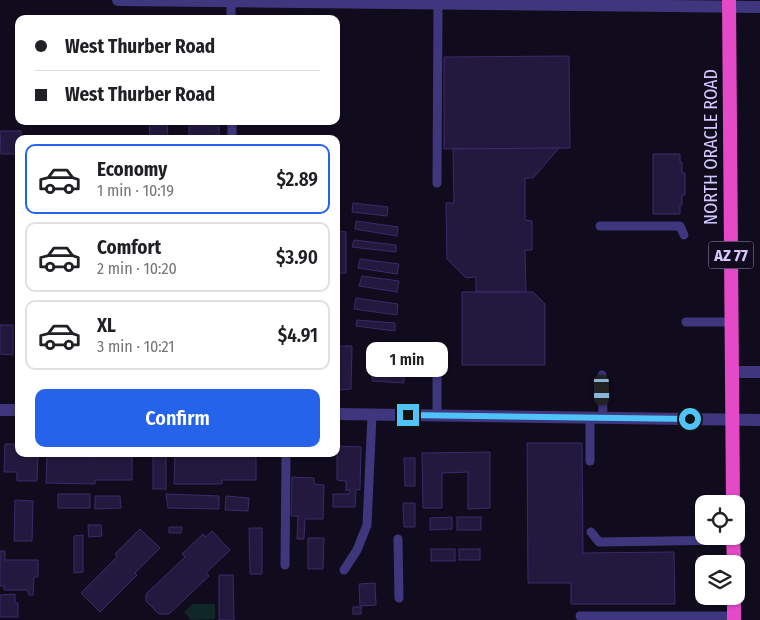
<!DOCTYPE html>
<meta charset="utf-8">
<style>
:root{--surface:#fff;--page:#f6f6f6;--text:#202124;--muted:#757577;--line:#e0e0e0;--accent:#2563eb}
body{margin:0;font-family:"Fira Sans Condensed",sans-serif;background:var(--page);color:var(--text);height:100vh;display:flex;flex-direction:column;font-size:19px;white-space:nowrap}
*{box-sizing:border-box;margin:0}
p{font-size:16px;color:var(--muted)}
.icon{flex:none;width:28px;height:28px;fill:none;stroke:currentColor;stroke-width:2;stroke-linecap:round;stroke-linejoin:round}
.map{position:relative;flex:1;overflow:hidden}
.sheet{position:absolute;left:15px;top:135px;width:325px;height:322px;display:flex;flex-direction:column;background:var(--surface);border-radius:10px;box-shadow:0 1px 4px #0004}
.sheet>*{flex:none}
.top-card{position:absolute;left:15px;top:15px;width:325px;height:110px;border-radius:10px;box-shadow:0 1px 4px #0004;display:grid;align-content:center;height:110px;padding:0 20px;background:var(--surface)}
.controls{position:absolute;left:695px;top:495px;display:grid;gap:10px}
.controls a{display:grid;place-items:center;width:50px;height:50px;border-radius:10px;background:var(--surface);box-shadow:0 1px 4px #0004;font-size:25px}
.end{position:absolute;width:22px;height:22px;margin:-11px;border:6px solid #4fc3f7;background:#111;box-shadow:0 0 0 2px #111}
.from{border-radius:50%}
.bubble{position:absolute;height:35px;border-radius:10px;background:var(--surface);box-shadow:0 1px 4px #0004;font-size:16px;font-weight:600;line-height:35px;text-align:center}
.car{position:absolute;width:15px;height:30px;margin:-15px -8px;border-radius:6px;box-shadow:0 0 4px 1px #0007;background:linear-gradient(#222 24%,#8ab4d8 0 40%,#222 0 76%,#8ab4d8 0 86%,#222 0)}
.top-card b{display:flex;align-items:center;gap:18px;height:48px;font-size:19px}
.top-card b+b{border-top:1px solid var(--line)}
.top-card i{width:12px;height:12px;background:var(--text)}
ul{padding:9px 0 0;list-style:none}
li{display:flex;align-items:center;gap:15px;height:70px;margin:0 10px 8px;padding:0 10px;border:2px solid var(--line);border-radius:10px}
li div{flex:1}
li b{display:block;font-size:19px}
li em{font-style:normal;font-weight:600}
li.on{border-color:var(--accent)}
li>.icon{width:45px;height:45px;stroke-width:1.5}
.cta{display:flex;gap:10px;margin-top:auto;padding:10px 20px}
.cta a{flex:1;height:58px;border-radius:10px;background:var(--accent);color:#fff;font-size:20px;font-weight:600;line-height:58px;text-align:center}
.map>svg:first-child{display:block}
.green{fill:#0f2727}
.building{fill:#23183e;stroke:#3c2a6a}
.lines{fill:none;stroke-linecap:round;stroke-linejoin:round}
.service{stroke:#3f377d;stroke-width:9}
.minor{stroke:#3f377d;stroke-width:12}
.trunk{stroke:#e44ac7;stroke-width:14}
.route{stroke:#4fc3f7;stroke-width:6}
.labels{text-anchor:middle;dominant-baseline:central;stroke-width:4;stroke-linejoin:round;paint-order:stroke}
.shield{fill:#100c1e;stroke:#9890bc;stroke-width:1}
.shield-label{font-size:16px;font-weight:bold;fill:#d3c9ff}
.street-label{font-size:18px;fill:#d3c9ff;stroke:#100c1e}
</style>
<div class="map">
<svg width="760" height="620" viewBox="0 0 760 620">
<rect width="100%" height="100%" fill="#100c1e"/>
<path class="green" d="M193,604H215V619L191,620L184,612Z"/>
<g class="building">
<path d="M569,56L570,148L444,149V57Z"/>
<path d="M149,121H167L168,139H150Z"/>
<rect x="189" y="122" width="30" height="17"/>
<path d="M0,131H21V139H19V154H1Z"/>
<path d="M559,148L533,178H525V220L532,221V250H525L526,292H476V277L466,278L447,259L446,203H454L453,149Z"/>
<path d="M653,154H680V162H682V173H685V195H682V205H680V214H653Z"/>
<path d="M353,203L388,207L387,216L352,212Z"/>
<path d="M356,221L398,227L397,236L355,229Z"/>
<path d="M336,231L346,232V273H336Z"/>
<path d="M354,240L396,245V252L352,247Z"/>
<path d="M360,259L399,264L397,274L358,268Z"/>
<path d="M362,276L399,281L397,292L359,286Z"/>
<path d="M462,292H533L545,304V365H462Z"/>
<path d="M356,298L398,304L397,315L354,309Z"/>
<path d="M357,320L395,323V331L356,326Z"/>
<path d="M0,325H13V355L0,354Z"/>
<path d="M336,346H352L351,389L336,390Z"/>
<path d="M373,349L406,350L404,383L372,381Z"/>
<path d="M527,443H582L583,553L674,552L675,604H571V583H528Z"/>
<path d="M5,444H19V454H38L37,481H17V472H4Z"/>
<path d="M337,446L361,447L360,490L356,489L355,507H333V494H349L350,489L346,491V481L337,480Z"/>
<path d="M490,452V508L468,509V472L442,473V508H423L422,453Z"/>
<path d="M97,454H132V480H95V484L46,483L47,456L97,457Z"/>
<rect x="153" y="454" width="13" height="35"/>
<path d="M175,454L225,455V454H256V480H222V484H174Z"/>
<path d="M404,458H415V486H405Z"/>
<path d="M292,477L314,478V484L324,485L323,519H305L304,539H297L298,516H291Z"/>
<rect x="58" y="494" width="32" height="14"/>
<path d="M166,494L219,496V509L168,508Z"/>
<path d="M95,496H120L121,508L95,509Z"/>
<path d="M226,496L249,498L248,511L225,510Z"/>
<path d="M15,500L33,501L32,541H14Z"/>
<path d="M403,503H415V527H404Z"/>
<path d="M452,517V529L430,530V518Z"/>
<rect x="457" y="517" width="24" height="13"/>
<path d="M88,525H101L102,536L89,537Z"/>
<path d="M169,527H182L181,533H169Z"/>
<path d="M249,528H262V574H250Z"/>
<path d="M140,529L160,548L135,573L137,575L100,612L81,593L117,557L115,554Z"/>
<path d="M212,531L230,550L206,573L209,576L169,614H159L146,601V594L185,557L182,554L203,534L206,537Z"/>
<path d="M83,535V572L74,573V536Z"/>
<path d="M308,538H324L323,569H308Z"/>
<rect x="431" y="549" width="24" height="12"/>
<rect x="459" y="549" width="21" height="11"/>
<path d="M0,551H5V560H38V577H34L33,595H29L27,590H4V586H0Z"/>
<path d="M219,575H233L234,620H219Z"/>
<path d="M375,583L376,605L360,606L359,584Z"/>
<path d="M15,594V603H18V617H0V595Z"/>
<rect x="353" y="607" width="8" height="7"/>
</g>
<g class="lines">
<g class="service">
<path d="M231,1V19"/>
<path d="M232,121V139"/>
<path d="M437,183L438,4"/>
<path d="M600,226H680L684,235"/>
<path d="M686,322H731"/>
<path d="M602,375L603,418"/>
<path d="M437,416V374"/>
<path d="M590,417V461"/>
<path d="M591,532L599,542L733,540"/>
<path d="M398,539L399,598"/>
<path d="M285,565L286,454"/>
<path d="M344,570L357,550L367,525L372,415"/>
<path d="M580,616H734"/>
</g>
<g class="minor">
<path d="M118,0L760,7"/>
<path d="M732,372H760"/>
<path d="M0,410H19"/>
<path d="M336,414L760,420"/>
</g>
<g class="trunk">
<path d="M729,0L733,504"/>
<path d="M733,536L734,564"/>
<path d="M734,596V620"/>
</g>
</g>
<g class="lines">
<path class="route" d="M408,415L690,419"/>
</g>
<g class="labels">
<rect class="shield" x="708.5" y="241.5" width="45" height="27" rx="4"/>
<g class="shield-label">
<text x="731" y="255">AZ 77</text>
</g>
<g class="street-label">
<text transform="translate(711 147) rotate(-90)">NORTH ORACLE ROAD</text>
</g>
</g>
</svg>
<div class="controls">
<a><svg class="icon" aria-label="locate" viewBox="0 0 24 24"><circle cx="12" cy="12" r="6"/><path d="M12 2v4M12 18v4M2 12h4M18 12h4"/></svg></a>
<a><svg class="icon" aria-label="layers" viewBox="0 0 24 24"><path d="M12 4l9 5-9 5-9-5zM3 14l9 5 9-5"/></svg></a>
</div>
<i class="end from" style="left:690px;top:419px"></i>
<i class="end" style="left:408px;top:415px"></i>
<div class="bubble" style="left:366px;top:342px;width:82px">1 min</div>
<i class="car" style="left:602px;top:390px;rotate:179deg"></i>
<div class="top-card">
<b><i class="from"></i>West Thurber Road</b>
<b><i></i>West Thurber Road</b>
</div>
<section class="sheet">
<ul>
<li class="on"><svg class="icon" aria-label="car" viewBox="0 0 24 24"><path d="M5 17H2v-5l4-1 3-4h7l3 4 3 1v5h-3M9 17h6M6 11h13"/><circle cx="7" cy="17" r="2"/><circle cx="17" cy="17" r="2"/></svg><div><b>Economy</b><p>1 min · 10:19</p></div><em>$2.89</em></li>
<li><svg class="icon" aria-label="car" viewBox="0 0 24 24"><path d="M5 17H2v-5l4-1 3-4h7l3 4 3 1v5h-3M9 17h6M6 11h13"/><circle cx="7" cy="17" r="2"/><circle cx="17" cy="17" r="2"/></svg><div><b>Comfort</b><p>2 min · 10:20</p></div><em>$3.90</em></li>
<li><svg class="icon" aria-label="car" viewBox="0 0 24 24"><path d="M5 17H2v-5l4-1 3-4h7l3 4 3 1v5h-3M9 17h6M6 11h13"/><circle cx="7" cy="17" r="2"/><circle cx="17" cy="17" r="2"/></svg><div><b>XL</b><p>3 min · 10:21</p></div><em>$4.91</em></li>
</ul>
<div class="cta"><a>Confirm</a></div>
</section>
</div>
